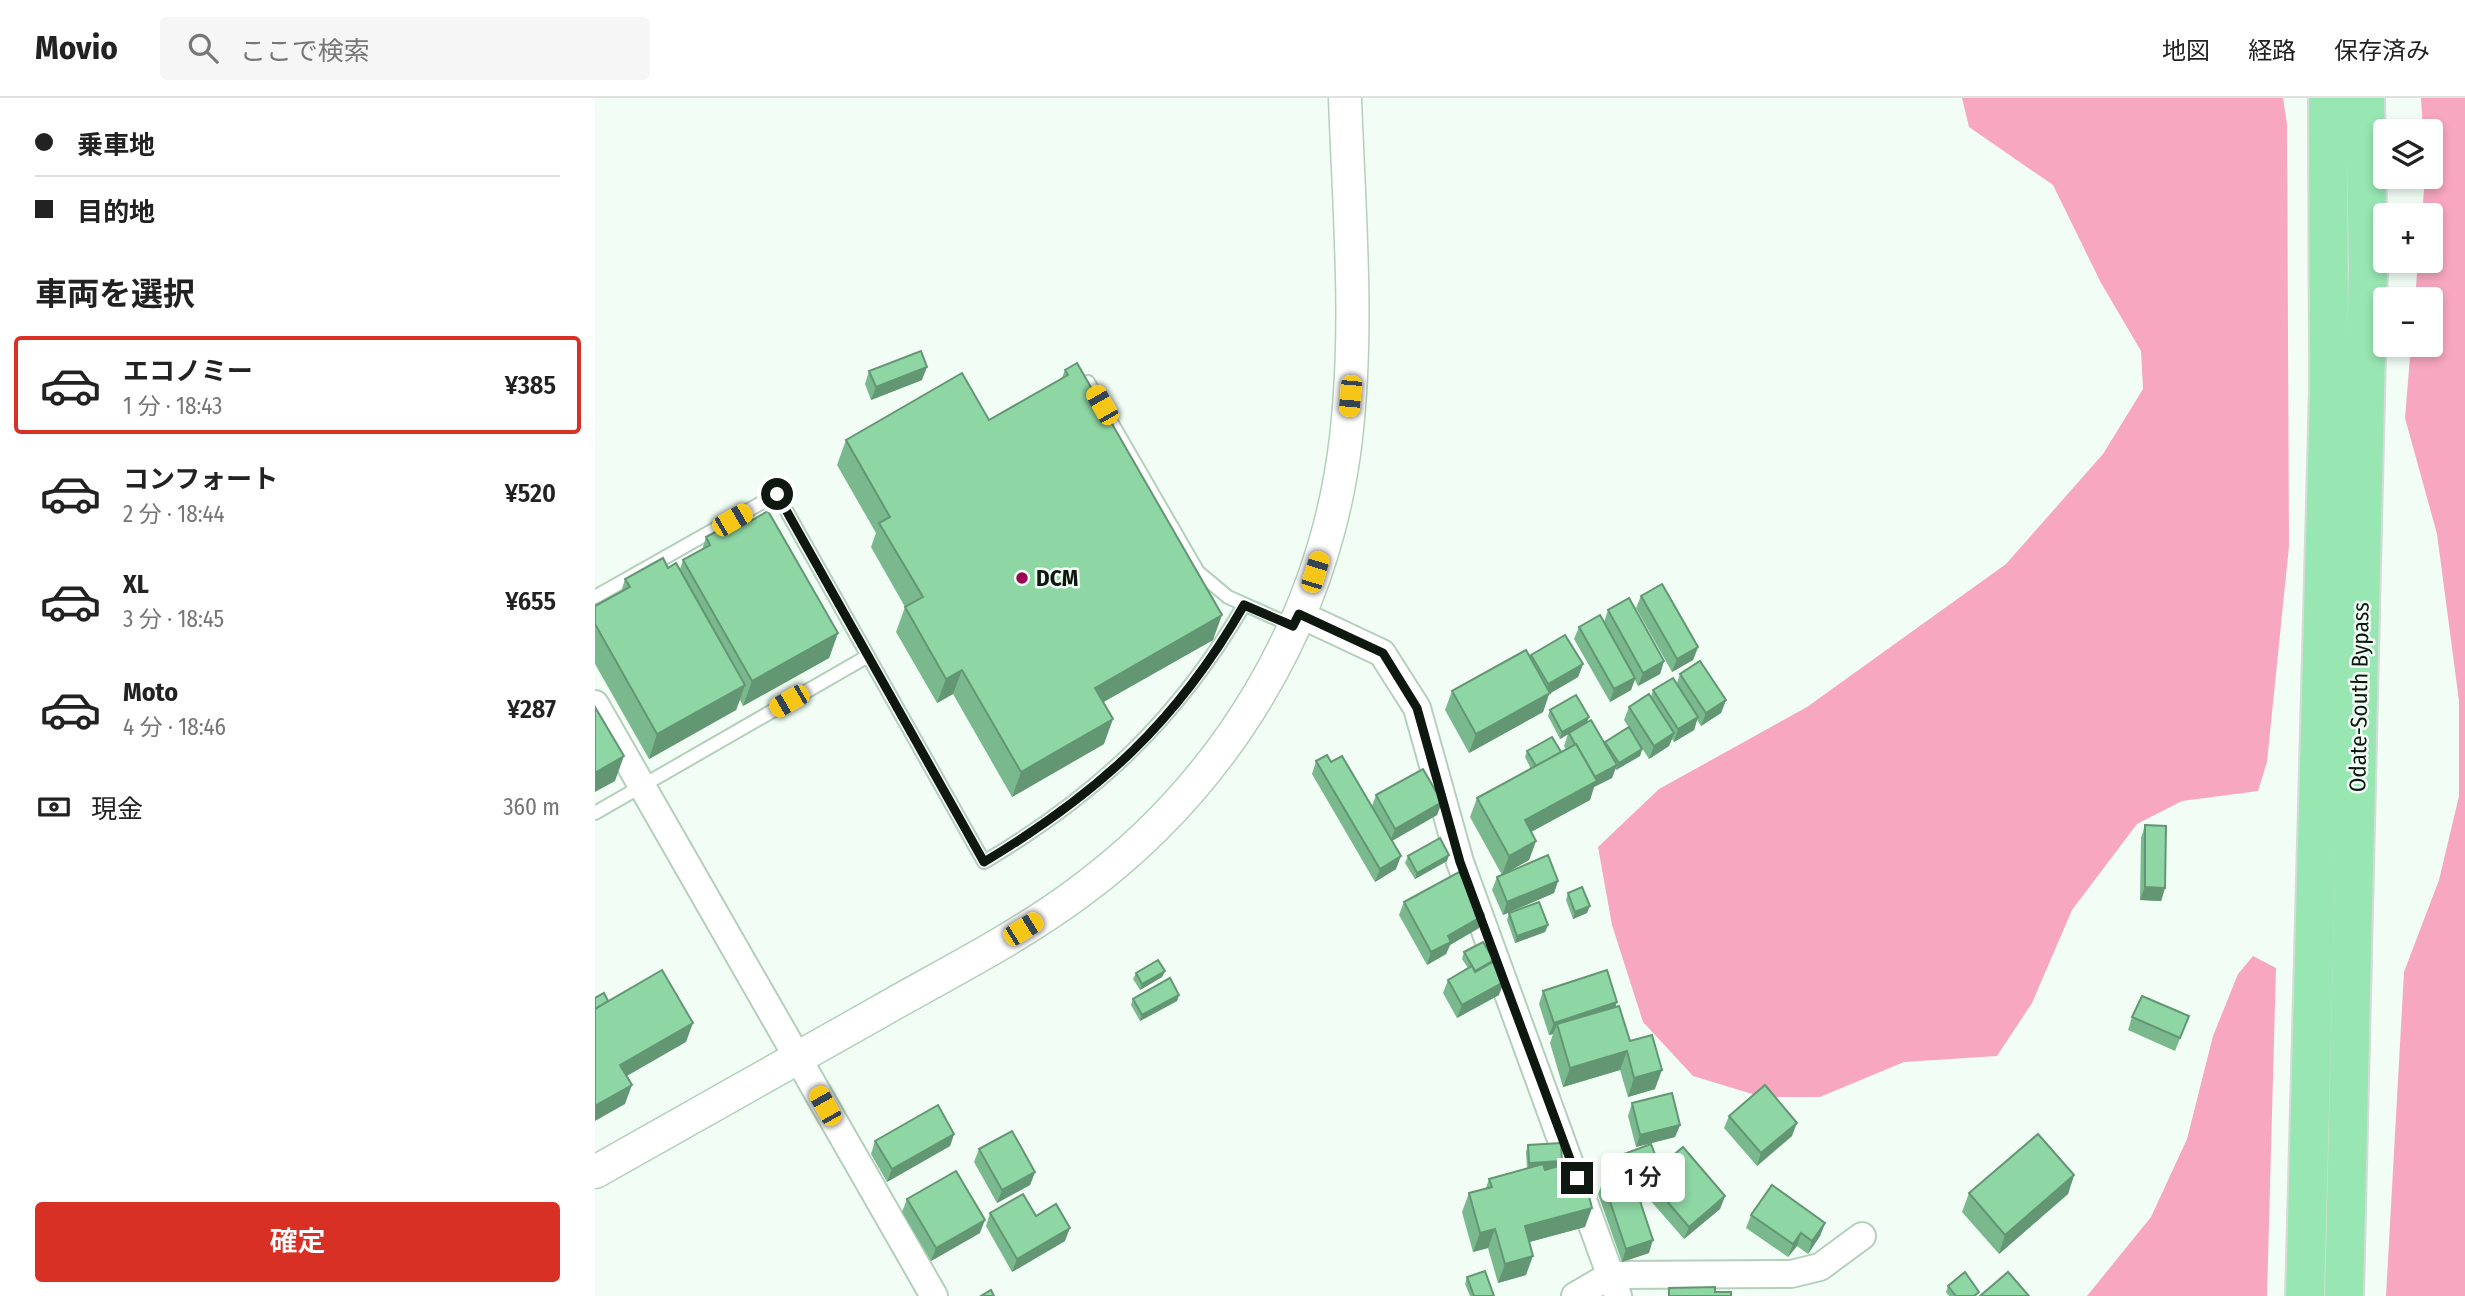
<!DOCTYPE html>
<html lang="ja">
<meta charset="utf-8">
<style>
:root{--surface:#fff;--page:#f6f6f6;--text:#222;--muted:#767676;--line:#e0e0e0;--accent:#d93025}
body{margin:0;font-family:"Fira Sans Condensed","Noto Sans JP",sans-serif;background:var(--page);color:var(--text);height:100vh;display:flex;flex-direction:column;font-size:26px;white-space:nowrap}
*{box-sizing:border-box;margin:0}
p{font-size:23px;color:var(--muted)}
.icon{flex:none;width:38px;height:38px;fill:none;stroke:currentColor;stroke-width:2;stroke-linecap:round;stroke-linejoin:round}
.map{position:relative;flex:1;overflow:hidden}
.panel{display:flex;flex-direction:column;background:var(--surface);width:595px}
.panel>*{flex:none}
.top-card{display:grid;align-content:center;height:154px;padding:0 35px;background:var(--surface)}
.buttons{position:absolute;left:1778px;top:21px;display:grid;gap:14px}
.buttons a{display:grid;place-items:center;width:70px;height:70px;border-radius:7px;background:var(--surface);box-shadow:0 4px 10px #0003;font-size:35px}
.end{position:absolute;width:32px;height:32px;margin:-16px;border:9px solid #0e1811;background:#fff;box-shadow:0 0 0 4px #fff}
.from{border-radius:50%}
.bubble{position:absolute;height:49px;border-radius:7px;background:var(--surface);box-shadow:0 4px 10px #0003;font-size:23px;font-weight:600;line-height:49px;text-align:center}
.car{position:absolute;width:21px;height:42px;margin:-21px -10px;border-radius:9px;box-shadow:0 0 5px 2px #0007;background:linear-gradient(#f5c518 24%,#345 0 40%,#f5c518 0 76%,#345 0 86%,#f5c518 0)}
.top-card b{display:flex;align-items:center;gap:24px;height:66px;font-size:26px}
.top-card b+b{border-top:2px solid var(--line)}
.top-card i{width:18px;height:18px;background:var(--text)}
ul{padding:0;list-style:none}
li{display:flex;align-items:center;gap:21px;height:98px;margin:0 14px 10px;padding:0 21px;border:4px solid transparent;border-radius:7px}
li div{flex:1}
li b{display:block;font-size:26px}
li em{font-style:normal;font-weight:600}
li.selected{border-color:var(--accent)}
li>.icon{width:63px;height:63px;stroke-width:1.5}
h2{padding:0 35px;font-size:32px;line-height:84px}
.pay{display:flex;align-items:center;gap:18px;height:77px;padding:0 35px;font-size:26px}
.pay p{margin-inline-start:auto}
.button{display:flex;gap:14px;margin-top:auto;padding:14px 35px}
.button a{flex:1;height:80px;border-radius:7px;background:var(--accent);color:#fff;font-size:28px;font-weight:600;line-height:80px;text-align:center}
header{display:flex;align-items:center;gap:42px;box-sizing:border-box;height:98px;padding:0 35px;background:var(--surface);border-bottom:2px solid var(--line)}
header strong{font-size:33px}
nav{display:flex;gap:38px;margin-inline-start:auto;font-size:24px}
.search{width:490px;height:63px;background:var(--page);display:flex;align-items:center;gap:18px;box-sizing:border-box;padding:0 24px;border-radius:7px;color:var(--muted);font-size:26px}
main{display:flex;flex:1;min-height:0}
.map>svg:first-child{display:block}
.forest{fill:#f8a7c0}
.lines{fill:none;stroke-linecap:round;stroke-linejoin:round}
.service-casing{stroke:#b3d0ba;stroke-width:16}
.minor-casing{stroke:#b3d0ba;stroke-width:30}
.tertiary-casing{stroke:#b3d0ba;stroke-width:35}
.trunk-casing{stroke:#d8dad9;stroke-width:42}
.service{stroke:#fff;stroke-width:12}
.minor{stroke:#fff;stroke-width:26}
.tertiary{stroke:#fff;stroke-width:32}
.trunk{stroke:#98e7b3;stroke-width:38}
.wall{fill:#7ab88d}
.shaded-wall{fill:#639673}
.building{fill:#8ed6a4;stroke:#639673;stroke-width:2}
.route{stroke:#0e1811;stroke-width:9}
.poi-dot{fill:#9c0653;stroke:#f2fef5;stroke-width:2.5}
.labels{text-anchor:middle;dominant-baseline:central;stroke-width:5;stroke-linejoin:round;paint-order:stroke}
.poi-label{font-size:23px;font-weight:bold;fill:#0e1811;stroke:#f2fef5;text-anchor:start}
.street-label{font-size:23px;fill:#0e1811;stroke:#f2fef5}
</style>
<header>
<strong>Movio</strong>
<div class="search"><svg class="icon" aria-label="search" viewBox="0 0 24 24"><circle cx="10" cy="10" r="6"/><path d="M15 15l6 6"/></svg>ここで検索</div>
<nav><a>地図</a><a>経路</a><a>保存済み</a></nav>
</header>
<main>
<section class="panel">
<div class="top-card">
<b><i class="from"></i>乗車地</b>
<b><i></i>目的地</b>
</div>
<h2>車両を選択</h2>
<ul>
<li class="selected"><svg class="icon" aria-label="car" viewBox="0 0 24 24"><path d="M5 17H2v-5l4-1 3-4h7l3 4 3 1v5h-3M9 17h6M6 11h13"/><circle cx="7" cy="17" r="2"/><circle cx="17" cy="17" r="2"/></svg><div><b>エコノミー</b><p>1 分 · 18:43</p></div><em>¥385</em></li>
<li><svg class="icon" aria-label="car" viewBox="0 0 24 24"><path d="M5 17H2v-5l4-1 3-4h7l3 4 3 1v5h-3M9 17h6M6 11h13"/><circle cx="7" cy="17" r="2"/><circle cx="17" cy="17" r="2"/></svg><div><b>コンフォート</b><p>2 分 · 18:44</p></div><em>¥520</em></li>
<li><svg class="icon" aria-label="car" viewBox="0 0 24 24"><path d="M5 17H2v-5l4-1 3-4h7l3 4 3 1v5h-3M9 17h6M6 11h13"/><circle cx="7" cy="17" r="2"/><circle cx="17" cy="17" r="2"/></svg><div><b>XL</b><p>3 分 · 18:45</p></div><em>¥655</em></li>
<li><svg class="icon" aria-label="car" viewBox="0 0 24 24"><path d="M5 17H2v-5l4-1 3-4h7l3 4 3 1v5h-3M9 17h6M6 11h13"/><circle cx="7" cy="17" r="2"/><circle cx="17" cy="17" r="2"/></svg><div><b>Moto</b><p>4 分 · 18:46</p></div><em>¥287</em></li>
</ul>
<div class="pay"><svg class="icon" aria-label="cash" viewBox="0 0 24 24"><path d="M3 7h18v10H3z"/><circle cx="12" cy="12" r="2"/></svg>現金<p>360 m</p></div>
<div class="button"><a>確定</a></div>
</section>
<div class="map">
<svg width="1870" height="1198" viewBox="0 0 1870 1198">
<rect width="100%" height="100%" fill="#f2fef5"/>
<g class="forest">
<path d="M1367,0H1688L1692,26L1694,448L1672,664L1663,693L1587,703L1542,726L1477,812L1437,905L1402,958L1309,964L1225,999H1167L1098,978L1048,924L1017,827L1003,749L1064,691L1212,609L1411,466L1508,356L1548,291L1546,253L1506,185L1458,87L1374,29Z"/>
<path d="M1826,0H1870V1198H1791L1809,874L1844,782L1864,698V603L1842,436L1810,320L1816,247H1836V201H1820L1823,163H1836V117H1827L1830,79H1836V33H1828Z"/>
<path d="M1658,858L1681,870L1672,1198H1492L1556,1119L1592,1041L1618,938L1643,876Z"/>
</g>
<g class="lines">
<g class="service-casing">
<g id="service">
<path d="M493,284L603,474L633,499L698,528"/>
<path d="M0,499L182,396L273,558"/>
<path d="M0,715L273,558L389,764C502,697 583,621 649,507"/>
</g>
</g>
<g class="minor-casing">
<g id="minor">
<path d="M704,516L787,555L822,610L865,764L1023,1198"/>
<path d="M0,606L339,1198"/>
<path d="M980,1198L1016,1177L1196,1176L1225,1169L1267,1138"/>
</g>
</g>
<g class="tertiary-casing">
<path id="tertiary" d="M0,1074C95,1021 189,967 284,914C350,876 421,841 483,795C630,687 730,523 751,340C764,228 754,113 750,0"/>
</g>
<g class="trunk-casing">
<g id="trunk">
<path d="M1710,1198L1734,290L1733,0"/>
<path d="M1749,1198L1773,170L1770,0"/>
</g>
</g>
<use href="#service" class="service"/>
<use href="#minor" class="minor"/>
<use href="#tertiary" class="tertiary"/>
<use href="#trunk" class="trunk"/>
</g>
<g class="wall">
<path d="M470,272L618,542L508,604L509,646L417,699L358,596L342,605L301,534L310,509L276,449L281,435L242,367L251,342L394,322L467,280Z"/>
<path d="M274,273L327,282L276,302L270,286Z"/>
<path d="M145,429L243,535L234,560L148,608L145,602L141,612L54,661L0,566V508L26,494L30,481L73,470L85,471L88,462L107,452L111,439Z"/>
<path d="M1046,498L1103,549L1098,562L1077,574L1041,510Z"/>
<path d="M1013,512L1069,563L1065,576L1043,588L1040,582L1036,592L1015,604L979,541L984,529L1009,524Z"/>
<path d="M936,557L988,566L983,579L954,596L948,614L874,655L850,612L857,593L935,559Z"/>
<path d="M1085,576L1131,602L1126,615L1106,628L1102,622L1099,632L1079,644L1077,641L1074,648L1054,661L1029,622L1034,609L1056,599L1058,592L1082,585Z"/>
<path d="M955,612L994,619L992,624L1010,646V644L1047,651L1045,658L1021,672L1020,670L1017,680L999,689L995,702L936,734L941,743L934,762L911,775L963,783L959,795L908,817L897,792L902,779L907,777L875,719L882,700L936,671L930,659L932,653L966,654L971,651L969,648L973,636L965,641L953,618Z"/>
<path d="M721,663L736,664L777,708L781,697L847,704L842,717L797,743L801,771L780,784L717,676Z"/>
<path d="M1550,727L1570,790L1566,803L1545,802L1546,740Z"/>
<path d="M813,758L852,763L820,781L810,765Z"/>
<path d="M973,795L992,815L978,821L971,802Z"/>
<path d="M809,804L884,830L855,847L851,856L832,867L804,817Z"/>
<path d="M914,815L953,827L950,834L920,845L912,822Z"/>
<path d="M869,854L898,864L904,897L862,920L848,895L853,882L873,870L867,861Z"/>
<path d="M570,873L567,879L545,892L538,881L541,875Z"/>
<path d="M948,893L1022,904L1020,909L1035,943L1060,991L1033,999L1025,972L968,989L955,945L958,936L954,937L944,906Z"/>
<path d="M584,897L582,903L545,923L536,907L538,901Z"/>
<path d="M1537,919L1589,931L1580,953L1533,932Z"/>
<path d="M1037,1005L1085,1027L1080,1039L1041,1049L1033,1018Z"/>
<path d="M1134,1018L1197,1038L1162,1068L1129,1030Z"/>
<path d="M359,1036L355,1048L292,1084L276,1056L280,1043Z"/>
<path d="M933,1047L967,1063L966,1067L990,1129L934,1144L931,1177L903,1185L893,1150L878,1154L867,1114L874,1095L891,1090L894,1081L932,1070L931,1054Z"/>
<path d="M384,1051L440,1074L435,1087L402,1105L379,1064Z"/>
<path d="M1026,1057L1130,1098L1125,1111L1089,1141L1047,1093L1052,1080L1059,1074L1031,1084L1024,1063Z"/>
<path d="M1479,1077L1473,1096L1404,1156L1367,1114L1374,1095Z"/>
<path d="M1008,1083L1032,1101L1054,1155L1027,1164L1003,1096Z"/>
<path d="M312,1101L385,1135L336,1163L307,1114Z"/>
<path d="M395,1115L441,1118L470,1143L417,1174L391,1128Z"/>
<path d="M1156,1117L1230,1125L1225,1138L1213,1156L1202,1148L1193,1159L1151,1130Z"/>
<path d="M872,1179L899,1198H875L870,1186Z"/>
<path d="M1353,1188L1383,1198H1354L1351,1194Z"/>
</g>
<g class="shaded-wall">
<path d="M332,269L327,282L276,302L281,289Z"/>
<path d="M627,517L618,542L491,614L500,590Z"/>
<path d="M243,535L234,560L148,608L157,583Z"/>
<path d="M1103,549L1098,562L1077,574L1082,561Z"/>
<path d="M1069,563L1065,576L1043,588L1048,575Z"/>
<path d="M988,566L983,579L954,596L948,614L874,655L881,636L949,598L953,586Z"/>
<path d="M367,572L358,596L342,605L351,581Z"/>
<path d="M1040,580L1036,592L1015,604L1019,591Z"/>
<path d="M150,587L141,612L54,661L62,636Z"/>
<path d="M1131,602L1126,615L1106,628L1111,615Z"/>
<path d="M994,619L991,626L965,641L967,634Z"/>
<path d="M1103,619L1099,632L1079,644L1083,631Z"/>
<path d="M518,621L509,646L417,699L426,674Z"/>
<path d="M1079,635L1074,648L1054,661L1059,648Z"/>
<path d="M1047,651L1045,658L1021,672L1024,665Z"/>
<path d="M29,658L20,683L0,694V675Z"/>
<path d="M1022,667L1017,680L999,689L995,702L923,741L930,722Z"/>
<path d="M847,704L842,717L795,744L800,731Z"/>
<path d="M941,743L934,762L907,777L914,758Z"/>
<path d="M854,757L852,763L820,781L822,775Z"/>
<path d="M806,758L801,771L780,784L785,771Z"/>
<path d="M963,783L959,795L908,817L912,804Z"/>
<path d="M1550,789L1570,790L1566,803L1545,802Z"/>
<path d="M995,808L992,815L978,821L980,814Z"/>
<path d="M889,817L884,830L855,847L851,856L832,867L836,854L853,838Z"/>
<path d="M953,827L950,834L920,845L922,838Z"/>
<path d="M570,873L567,879L545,892L547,886Z"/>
<path d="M909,884L904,897L862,920L867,907Z"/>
<path d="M584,897L582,903L545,923L547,917Z"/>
<path d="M1022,904L1018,916L962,926L958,936L954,937L959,925Z"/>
<path d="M98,925L91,944L18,986L25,967Z"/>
<path d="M1032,953L1025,972L968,989L975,970Z"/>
<path d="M1067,972L1060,991L1033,999L1039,980Z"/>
<path d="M37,987L30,1006L0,1023V1008Z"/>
<path d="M1202,1025L1197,1038L1162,1068L1166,1055Z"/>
<path d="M1085,1027L1080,1039L1041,1049L1045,1037Z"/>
<path d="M359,1036L355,1048L292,1084L297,1071Z"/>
<path d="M967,1063L965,1070L932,1072L934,1065Z"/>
<path d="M1064,1067L1061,1073L1031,1084L1034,1078Z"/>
<path d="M440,1074L435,1087L402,1105L407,1092Z"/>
<path d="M1479,1077L1473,1096L1404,1156L1410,1137Z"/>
<path d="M1130,1098L1125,1111L1089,1141L1094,1129Z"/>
<path d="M997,1110L990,1129L923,1147L930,1128Z"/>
<path d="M390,1122L385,1135L336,1163L341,1150Z"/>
<path d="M1230,1125L1225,1138L1213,1156L1217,1143Z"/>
<path d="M475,1130L470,1143L417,1174L422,1161Z"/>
<path d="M900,1131L893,1150L878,1154L885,1135Z"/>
<path d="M1206,1135L1202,1148L1193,1159L1198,1146Z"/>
<path d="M1058,1142L1054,1155L1027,1164L1031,1151Z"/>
<path d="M938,1158L931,1177L903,1185L910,1166Z"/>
</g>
<g class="building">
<path d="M326,253L332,269L281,289L274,273Z"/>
<path d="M482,265L627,517L500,590L518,621L426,674L367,572L351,581L310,509L328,499L284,425L295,419L251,342L367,275L394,322L473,277L470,272Z"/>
<path d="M173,413L243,535L157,583L88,462L115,447L111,439L141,423L145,429Z"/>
<path d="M68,460L73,470L81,465L150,587L62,636L0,526V508L35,489L30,481Z"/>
<path d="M1067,486L1103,549L1082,561L1046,498Z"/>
<path d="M1034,500L1069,563L1048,575L1013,512Z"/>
<path d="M1005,517L1040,580L1019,591L984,529Z"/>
<path d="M970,537L988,566L953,586L936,557Z"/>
<path d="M931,552L955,595L881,636L857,593Z"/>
<path d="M1105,563L1131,602L1111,615L1085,576Z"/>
<path d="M1078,580L1103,619L1083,631L1058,592Z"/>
<path d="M1054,596L1079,635L1059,648L1034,609Z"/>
<path d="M981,597L994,619L967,634L955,612Z"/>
<path d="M0,609L29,658L0,675Z"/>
<path d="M996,622L1022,667L1000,679L981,646H980L974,635Z"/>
<path d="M1034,629L1047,651L1024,665L1010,644Z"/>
<path d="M957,639L966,654L941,668L932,653Z"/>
<path d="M981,646L1002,683L930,722L941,743L914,758L882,700Z"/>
<path d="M732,657L736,664L747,658L806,758L785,771L721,663Z"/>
<path d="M828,671L847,704L800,731L781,697Z"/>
<path d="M1550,727L1571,728L1570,790L1550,789Z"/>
<path d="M845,740L854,757L822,775L813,758Z"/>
<path d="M953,757L963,783L912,804L902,779Z"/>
<path d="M864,774L889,817L853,838L856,844L836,854L809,804Z"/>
<path d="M987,789L995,808L980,814L973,795Z"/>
<path d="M944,804L953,827L922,838L914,815Z"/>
<path d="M888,844L899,862L880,873L869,854Z"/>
<path d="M563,862L570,873L547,886L541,875Z"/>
<path d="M898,864L909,884L867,907L853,882L877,868L880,874Z"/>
<path d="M67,872L98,925L25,967L37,987L0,1008V911Z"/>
<path d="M1012,872L1022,904L959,925L948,893Z"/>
<path d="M575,880L584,897L547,917L538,901Z"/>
<path d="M9,895L13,903L0,911V900Z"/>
<path d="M1547,898L1594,918L1585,940L1537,919Z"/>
<path d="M1024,908L1035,943L1057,937L1067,972L1039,980L1032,953L975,970L962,926Z"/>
<path d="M1170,987L1202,1025L1166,1055L1134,1018Z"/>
<path d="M1077,995L1085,1027L1045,1037L1037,1005Z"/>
<path d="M343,1007L359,1036L297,1071L280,1043Z"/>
<path d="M417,1033L440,1074L407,1092L384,1051Z"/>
<path d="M1443,1036L1479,1077L1410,1137L1374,1095Z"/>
<path d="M966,1045L967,1063L934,1065L933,1047Z"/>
<path d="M1056,1046L1064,1067L1034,1078L1026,1057Z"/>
<path d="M1088,1049L1130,1098L1094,1129L1052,1080Z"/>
<path d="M973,1065L981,1093L992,1090L997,1110L930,1128L938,1158L910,1166L900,1131L885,1135L874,1095L897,1089L894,1081L948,1066L950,1072Z"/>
<path d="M361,1073L390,1122L341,1150L312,1101Z"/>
<path d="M1024,1078L1032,1101L1043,1097L1058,1142L1031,1151L1008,1083Z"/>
<path d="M1177,1087L1230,1125L1217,1143L1206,1135L1198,1146L1156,1117Z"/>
<path d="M428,1096L441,1118L461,1106L475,1130L422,1161L395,1115Z"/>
<path d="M890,1173L899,1198H879L872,1179Z"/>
<path d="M1370,1174L1384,1194L1379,1198H1361L1353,1188Z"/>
<path d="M1413,1174L1434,1198H1385Z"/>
<path d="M1120,1189V1194H1136V1198H1074V1190Z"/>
<path d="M396,1192L399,1198H386Z"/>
</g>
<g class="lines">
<path class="route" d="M182,396L389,764C504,695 582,624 649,507L698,528L704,516L788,555L822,610L865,764L982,1080"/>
</g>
<circle class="poi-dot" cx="427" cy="480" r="7"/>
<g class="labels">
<g class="poi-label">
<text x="441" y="480">DCM</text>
</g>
<g class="street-label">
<text transform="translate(1764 599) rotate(-89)">Odate-South Bypass</text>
</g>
</g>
</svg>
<div class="buttons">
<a><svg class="icon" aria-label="layers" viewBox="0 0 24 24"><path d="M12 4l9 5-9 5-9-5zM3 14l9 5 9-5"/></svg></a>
<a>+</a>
<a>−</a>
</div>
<i class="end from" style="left:182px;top:396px"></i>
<i class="end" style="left:982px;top:1080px"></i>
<div class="bubble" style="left:1006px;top:1055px;width:84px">1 分</div>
<i class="car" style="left:755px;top:298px;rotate:185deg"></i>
<i class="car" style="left:507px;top:307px;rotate:330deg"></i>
<i class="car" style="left:137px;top:422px;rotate:60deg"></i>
<i class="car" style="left:720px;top:474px;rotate:17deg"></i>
<i class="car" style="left:194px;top:603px;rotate:240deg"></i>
<i class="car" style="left:428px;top:831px;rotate:58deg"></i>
<i class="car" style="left:230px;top:1008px;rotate:331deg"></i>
</div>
</main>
